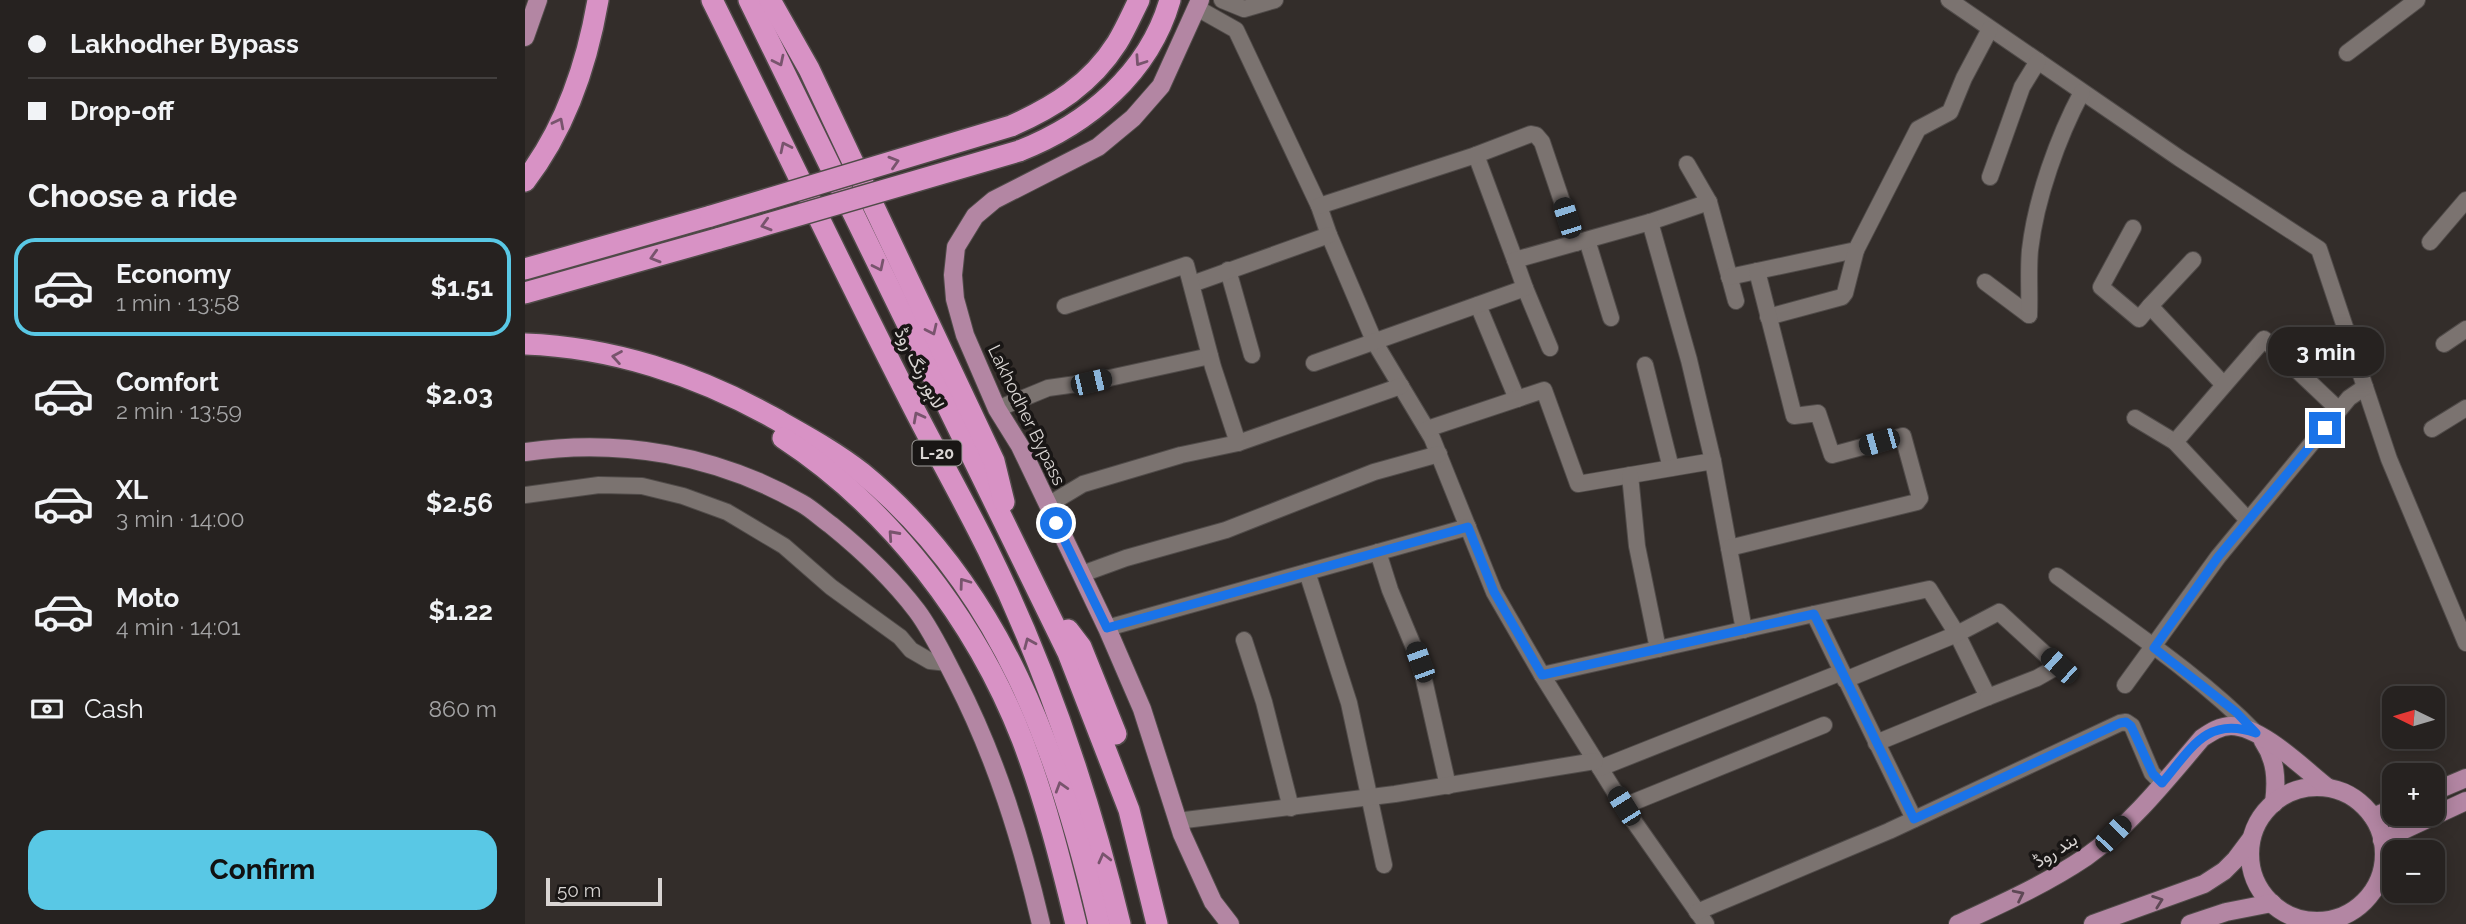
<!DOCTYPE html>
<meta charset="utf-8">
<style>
:root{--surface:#262220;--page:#322f2d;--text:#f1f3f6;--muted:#a4a4a5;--line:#423f3e;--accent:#59c8e5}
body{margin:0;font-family:Raleway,Vazirmatn,sans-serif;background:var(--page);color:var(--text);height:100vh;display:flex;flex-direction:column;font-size:26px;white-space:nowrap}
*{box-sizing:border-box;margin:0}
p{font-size:23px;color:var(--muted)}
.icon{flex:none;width:38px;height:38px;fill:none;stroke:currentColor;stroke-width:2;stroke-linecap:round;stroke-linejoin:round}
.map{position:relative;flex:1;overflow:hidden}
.panel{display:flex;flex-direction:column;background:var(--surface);width:525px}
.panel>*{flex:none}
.hud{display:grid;align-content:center;height:154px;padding:0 28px;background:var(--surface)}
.needle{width:46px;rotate:275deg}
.tools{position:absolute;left:1857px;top:686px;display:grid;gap:14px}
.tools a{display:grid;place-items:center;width:63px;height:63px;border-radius:14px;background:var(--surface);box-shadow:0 4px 18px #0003,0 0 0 2px var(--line);font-size:35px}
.scale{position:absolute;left:21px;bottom:18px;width:116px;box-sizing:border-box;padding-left:7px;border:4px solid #d9d5d3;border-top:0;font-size:19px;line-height:24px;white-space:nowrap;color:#d9d5d3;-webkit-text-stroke:5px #191615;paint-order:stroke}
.end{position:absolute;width:32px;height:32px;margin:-16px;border:9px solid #1a73e8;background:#fff;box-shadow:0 0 0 4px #fff}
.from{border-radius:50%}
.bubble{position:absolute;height:49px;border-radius:21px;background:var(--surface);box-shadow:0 4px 18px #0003,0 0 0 2px var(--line);font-size:23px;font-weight:700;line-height:49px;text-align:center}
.car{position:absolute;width:21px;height:42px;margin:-21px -10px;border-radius:9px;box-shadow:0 0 5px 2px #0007;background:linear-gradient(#222 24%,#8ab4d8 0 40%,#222 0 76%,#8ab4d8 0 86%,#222 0)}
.hud b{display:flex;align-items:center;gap:24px;height:66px;font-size:26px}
.hud b+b{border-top:2px solid var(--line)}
.hud i{width:18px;height:18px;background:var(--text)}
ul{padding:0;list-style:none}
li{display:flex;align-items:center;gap:21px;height:98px;margin:0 14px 10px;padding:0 14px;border:4px solid transparent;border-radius:21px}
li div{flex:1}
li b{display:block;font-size:26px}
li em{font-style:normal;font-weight:700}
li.current{border-color:var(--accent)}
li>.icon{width:63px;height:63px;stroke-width:1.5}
h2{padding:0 28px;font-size:32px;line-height:84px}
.pay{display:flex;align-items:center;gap:18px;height:77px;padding:0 28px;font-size:26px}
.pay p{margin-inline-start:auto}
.primary-button{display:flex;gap:14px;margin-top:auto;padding:14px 28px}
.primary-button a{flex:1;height:80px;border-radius:21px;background:var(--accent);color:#111;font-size:28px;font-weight:700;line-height:80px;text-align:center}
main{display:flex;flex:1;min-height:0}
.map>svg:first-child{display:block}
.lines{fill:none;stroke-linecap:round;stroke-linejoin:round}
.minor-casing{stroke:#504b49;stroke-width:18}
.major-casing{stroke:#504b49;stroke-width:20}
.highway-casing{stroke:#504b49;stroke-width:24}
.minor{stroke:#7b7370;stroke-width:16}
.major{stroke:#b386a3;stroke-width:18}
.highway{stroke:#d892c5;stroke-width:21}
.highway-bridge-casing{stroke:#504b49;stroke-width:24;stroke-linecap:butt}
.highway-bridge{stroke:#d892c5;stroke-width:21}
.oneway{stroke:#78546d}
.oneway2{stroke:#5e4855}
.route{stroke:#1a73e8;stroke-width:9}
.labels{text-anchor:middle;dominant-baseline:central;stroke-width:7;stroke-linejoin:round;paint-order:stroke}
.shield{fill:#191615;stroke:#9f9c9a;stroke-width:2}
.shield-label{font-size:16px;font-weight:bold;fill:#d9d5d3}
.street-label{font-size:18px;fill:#d9d5d3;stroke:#191615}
</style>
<main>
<section class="panel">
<div class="hud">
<b><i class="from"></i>Lakhodher Bypass</b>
<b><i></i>Drop-off</b>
</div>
<h2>Choose a ride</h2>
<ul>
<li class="current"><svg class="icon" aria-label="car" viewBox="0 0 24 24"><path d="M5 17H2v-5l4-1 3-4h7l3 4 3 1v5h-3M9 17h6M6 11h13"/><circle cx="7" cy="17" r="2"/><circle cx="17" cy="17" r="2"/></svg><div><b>Economy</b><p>1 min · 13:58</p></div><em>$1.51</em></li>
<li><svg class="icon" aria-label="car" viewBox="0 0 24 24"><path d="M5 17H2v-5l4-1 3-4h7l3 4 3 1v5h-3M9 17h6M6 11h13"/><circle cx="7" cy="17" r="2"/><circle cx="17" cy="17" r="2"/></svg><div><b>Comfort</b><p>2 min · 13:59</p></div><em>$2.03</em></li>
<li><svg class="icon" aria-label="car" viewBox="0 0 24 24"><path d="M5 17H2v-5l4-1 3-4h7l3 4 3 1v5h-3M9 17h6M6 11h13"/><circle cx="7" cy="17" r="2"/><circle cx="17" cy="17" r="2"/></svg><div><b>XL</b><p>3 min · 14:00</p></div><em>$2.56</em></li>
<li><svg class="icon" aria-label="car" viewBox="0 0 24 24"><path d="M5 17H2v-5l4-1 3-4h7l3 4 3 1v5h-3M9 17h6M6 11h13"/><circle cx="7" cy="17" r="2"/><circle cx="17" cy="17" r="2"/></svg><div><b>Moto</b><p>4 min · 14:01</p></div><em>$1.22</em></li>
</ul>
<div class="pay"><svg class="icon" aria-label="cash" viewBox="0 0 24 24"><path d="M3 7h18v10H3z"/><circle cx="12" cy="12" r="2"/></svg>Cash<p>860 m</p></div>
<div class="primary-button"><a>Confirm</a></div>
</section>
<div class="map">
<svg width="1941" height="924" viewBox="0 0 1941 924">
<rect width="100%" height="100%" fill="#332d2a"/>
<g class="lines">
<g class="minor-casing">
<g id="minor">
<path d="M697,0L719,9L750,0"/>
<path d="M1424,0L1654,158L1794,249L1864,459L1941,643"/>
<path d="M672,8L711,30L794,206L804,235L850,343L907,438L969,592L1017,675L1103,813L1181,924"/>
<path d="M1822,53L1892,0"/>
<path d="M951,155L990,260"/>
<path d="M1465,177L1497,87L1513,61"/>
<path d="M1184,202L1211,301"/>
<path d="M794,206L951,155L1006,134L1011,135L1017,142L1051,243"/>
<path d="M1125,222L1184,202L1162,164"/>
<path d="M1608,228L1576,287L1614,319L1625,306"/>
<path d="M1062,240L1086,318"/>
<path d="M1905,242L1941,200"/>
<path d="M1668,260L1625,306L1699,385"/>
<path d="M703,270L727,355"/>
<path d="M1204,277L1331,250L1393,129L1425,112L1439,78L1465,29"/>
<path d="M1460,282L1504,315"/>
<path d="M667,284L804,235"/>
<path d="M1000,288L1025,348"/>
<path d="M953,305L992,399"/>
<path d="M1504,315C1505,293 1503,271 1505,250C1511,198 1533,137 1557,92"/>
<path d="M1243,317L1317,297L1320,293L1331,250"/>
<path d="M1919,344L1941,329"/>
<path d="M789,363L1000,288L990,260L1125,222L1164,360L1188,461"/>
<path d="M1120,365L1146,468"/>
<path d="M472,409L523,388L566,382L685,356"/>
<path d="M1610,418L1650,442"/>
<path d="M902,429L1019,390L1053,484L1188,461L1219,630"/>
<path d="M1907,429L1941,408"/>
<path d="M713,443L876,386"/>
<path d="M1105,475L1112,546L1133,649"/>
<path d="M0,495L74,485L117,486L158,496L202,512L259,546L306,587L375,637L386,650L405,661L423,663"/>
<path d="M523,505L558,484L656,455L713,443L688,367L661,265L540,306"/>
<path d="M1723,520L1650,442L1739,339L1814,410"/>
<path d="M1204,548L1392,502L1395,498L1378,436L1307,455L1293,413L1269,416L1232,271"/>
<path d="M853,552L865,590L895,662L923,786"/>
<path d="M782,572L824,703L859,865"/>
<path d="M557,574L601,558L701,530L849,472L914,454"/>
<path d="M1532,576C1599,626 1672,673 1731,733"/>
<path d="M1289,614L1404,589L1432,634L1463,697L1351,743"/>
<path d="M582,628L943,527"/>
<path d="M719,640L739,702L766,808"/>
<path d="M1017,675L1289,614L1389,819"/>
<path d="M1320,680L1432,634L1474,612L1533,666L1512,678L1463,697"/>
<path d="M1600,685L1693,557L1824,398L1840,387"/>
<path d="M1075,768L1317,672"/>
<path d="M1099,806L1299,725"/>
<path d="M652,821L870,794L1070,761"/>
<path d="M1172,912L1364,831L1595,723L1601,722L1607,726L1627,773L1637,783"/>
</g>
</g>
<g class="major-casing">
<g id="major">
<path d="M675,0L636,86L608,118L573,147L469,200L450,216L431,247L428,275L430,299L440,335L472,409L495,446L582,628L617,709L657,834L688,902L705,924"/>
<path d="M0,37L13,0"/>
<path d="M0,452C95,438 192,455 276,503C287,509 296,518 306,525C338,551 367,578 392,611C407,631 419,657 431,680C471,758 496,839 516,924"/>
<path d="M1738,741C1751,760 1752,780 1749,803"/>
<circle cx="1792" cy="854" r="67"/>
<path d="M1908,792L1941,778"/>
<path d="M1848,817L1869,808"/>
<path d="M1857,840L1941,801"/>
<path d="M1433,924C1476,904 1521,884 1561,857C1604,827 1643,778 1677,738C1686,732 1695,726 1706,726C1736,726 1779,769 1802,787"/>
<path d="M1568,924L1679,884L1699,871L1711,859L1726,839"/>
<path d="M1665,924L1701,912L1747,903"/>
</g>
</g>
<g class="highway-casing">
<g id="highway">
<path d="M187,0C252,131 315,264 382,395C408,447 437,497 463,550C521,668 564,796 595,924"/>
<path d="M224,0L543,653L604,810L632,924"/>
<path d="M245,0L284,69L469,461L479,502"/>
<path d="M486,126C529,107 566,84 592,43C600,30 607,14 614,0"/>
<path d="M494,151C563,124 624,73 645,0"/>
<path d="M0,181C40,129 62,64 73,0"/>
<path d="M0,269L186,216"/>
<path d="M0,293L195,238"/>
<path d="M0,344C86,347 172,375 247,417C277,434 309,451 337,473C476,587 535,754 574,924"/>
<path d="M258,438C365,508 451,621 497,739C520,799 536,862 551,924"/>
<path d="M543,630L556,647L591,734"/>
</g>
</g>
<use href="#minor" class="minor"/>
<use href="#major" class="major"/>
<use href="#highway" class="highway"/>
<g class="highway-bridge-casing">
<g id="highway-bridge">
<path d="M186,216L486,126"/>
<path d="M195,238L494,151"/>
</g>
</g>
<use href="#highway-bridge" class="highway-bridge"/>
</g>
<defs><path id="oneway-chevron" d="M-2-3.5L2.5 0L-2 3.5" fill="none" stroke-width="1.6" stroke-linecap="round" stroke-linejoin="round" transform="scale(1.75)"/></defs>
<g class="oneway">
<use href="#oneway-chevron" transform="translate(254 61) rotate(64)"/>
<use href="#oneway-chevron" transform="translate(615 61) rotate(124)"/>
<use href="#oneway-chevron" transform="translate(34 123) rotate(-63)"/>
<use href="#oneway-chevron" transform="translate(260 147) rotate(-116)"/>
<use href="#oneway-chevron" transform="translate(369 162) rotate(-17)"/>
<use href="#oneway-chevron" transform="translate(241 225) rotate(164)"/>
<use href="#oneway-chevron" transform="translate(130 257) rotate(164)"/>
<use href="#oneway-chevron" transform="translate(354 266) rotate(64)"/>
<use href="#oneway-chevron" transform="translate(407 330) rotate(65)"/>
<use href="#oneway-chevron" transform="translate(92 357) rotate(-170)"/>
<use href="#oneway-chevron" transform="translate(393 417) rotate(-118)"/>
<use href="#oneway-chevron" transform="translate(368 535) rotate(-132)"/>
<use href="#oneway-chevron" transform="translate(439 583) rotate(-126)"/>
<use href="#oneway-chevron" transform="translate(504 643) rotate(-113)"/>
<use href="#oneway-chevron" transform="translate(536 787) rotate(-107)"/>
<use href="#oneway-chevron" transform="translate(579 858) rotate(-104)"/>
</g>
<g class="oneway2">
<use href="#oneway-chevron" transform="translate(1494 895) rotate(-26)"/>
<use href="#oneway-chevron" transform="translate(1633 901) rotate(-20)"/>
</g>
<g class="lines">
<path class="route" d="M531,523L582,628L943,527L969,592L1017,675L1289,614L1389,819L1595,723L1601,722L1606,726L1628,774L1637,783C1666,749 1682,715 1731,733L1711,712L1629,648L1693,557L1800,428"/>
</g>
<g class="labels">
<rect class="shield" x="387.5" y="440.5" width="49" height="25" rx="5"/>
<g class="shield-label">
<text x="412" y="453">L-20</text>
</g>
<g class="street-label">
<text transform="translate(395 368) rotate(63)">لاہور رنگ روڈ</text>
<text transform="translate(502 415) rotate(64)">Lakhodher Bypass</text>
<text transform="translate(1530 850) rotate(-32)">بند روڈ</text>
</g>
</g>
</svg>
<div class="tools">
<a><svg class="needle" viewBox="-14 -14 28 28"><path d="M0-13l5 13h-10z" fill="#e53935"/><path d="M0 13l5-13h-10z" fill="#a4a4a5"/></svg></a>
<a>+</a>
<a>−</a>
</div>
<div class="scale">50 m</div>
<i class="end from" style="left:531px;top:523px"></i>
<i class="end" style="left:1800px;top:428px"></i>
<div class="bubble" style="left:1743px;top:327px;width:116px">3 min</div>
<i class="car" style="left:1042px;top:218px;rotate:342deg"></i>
<i class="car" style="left:566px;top:382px;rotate:77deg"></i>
<i class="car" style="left:1354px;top:442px;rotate:254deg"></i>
<i class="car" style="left:895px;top:662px;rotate:340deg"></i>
<i class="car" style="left:1534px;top:666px;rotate:312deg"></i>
<i class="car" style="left:1099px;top:806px;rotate:328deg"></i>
<i class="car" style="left:1588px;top:834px;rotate:44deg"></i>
</div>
</main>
